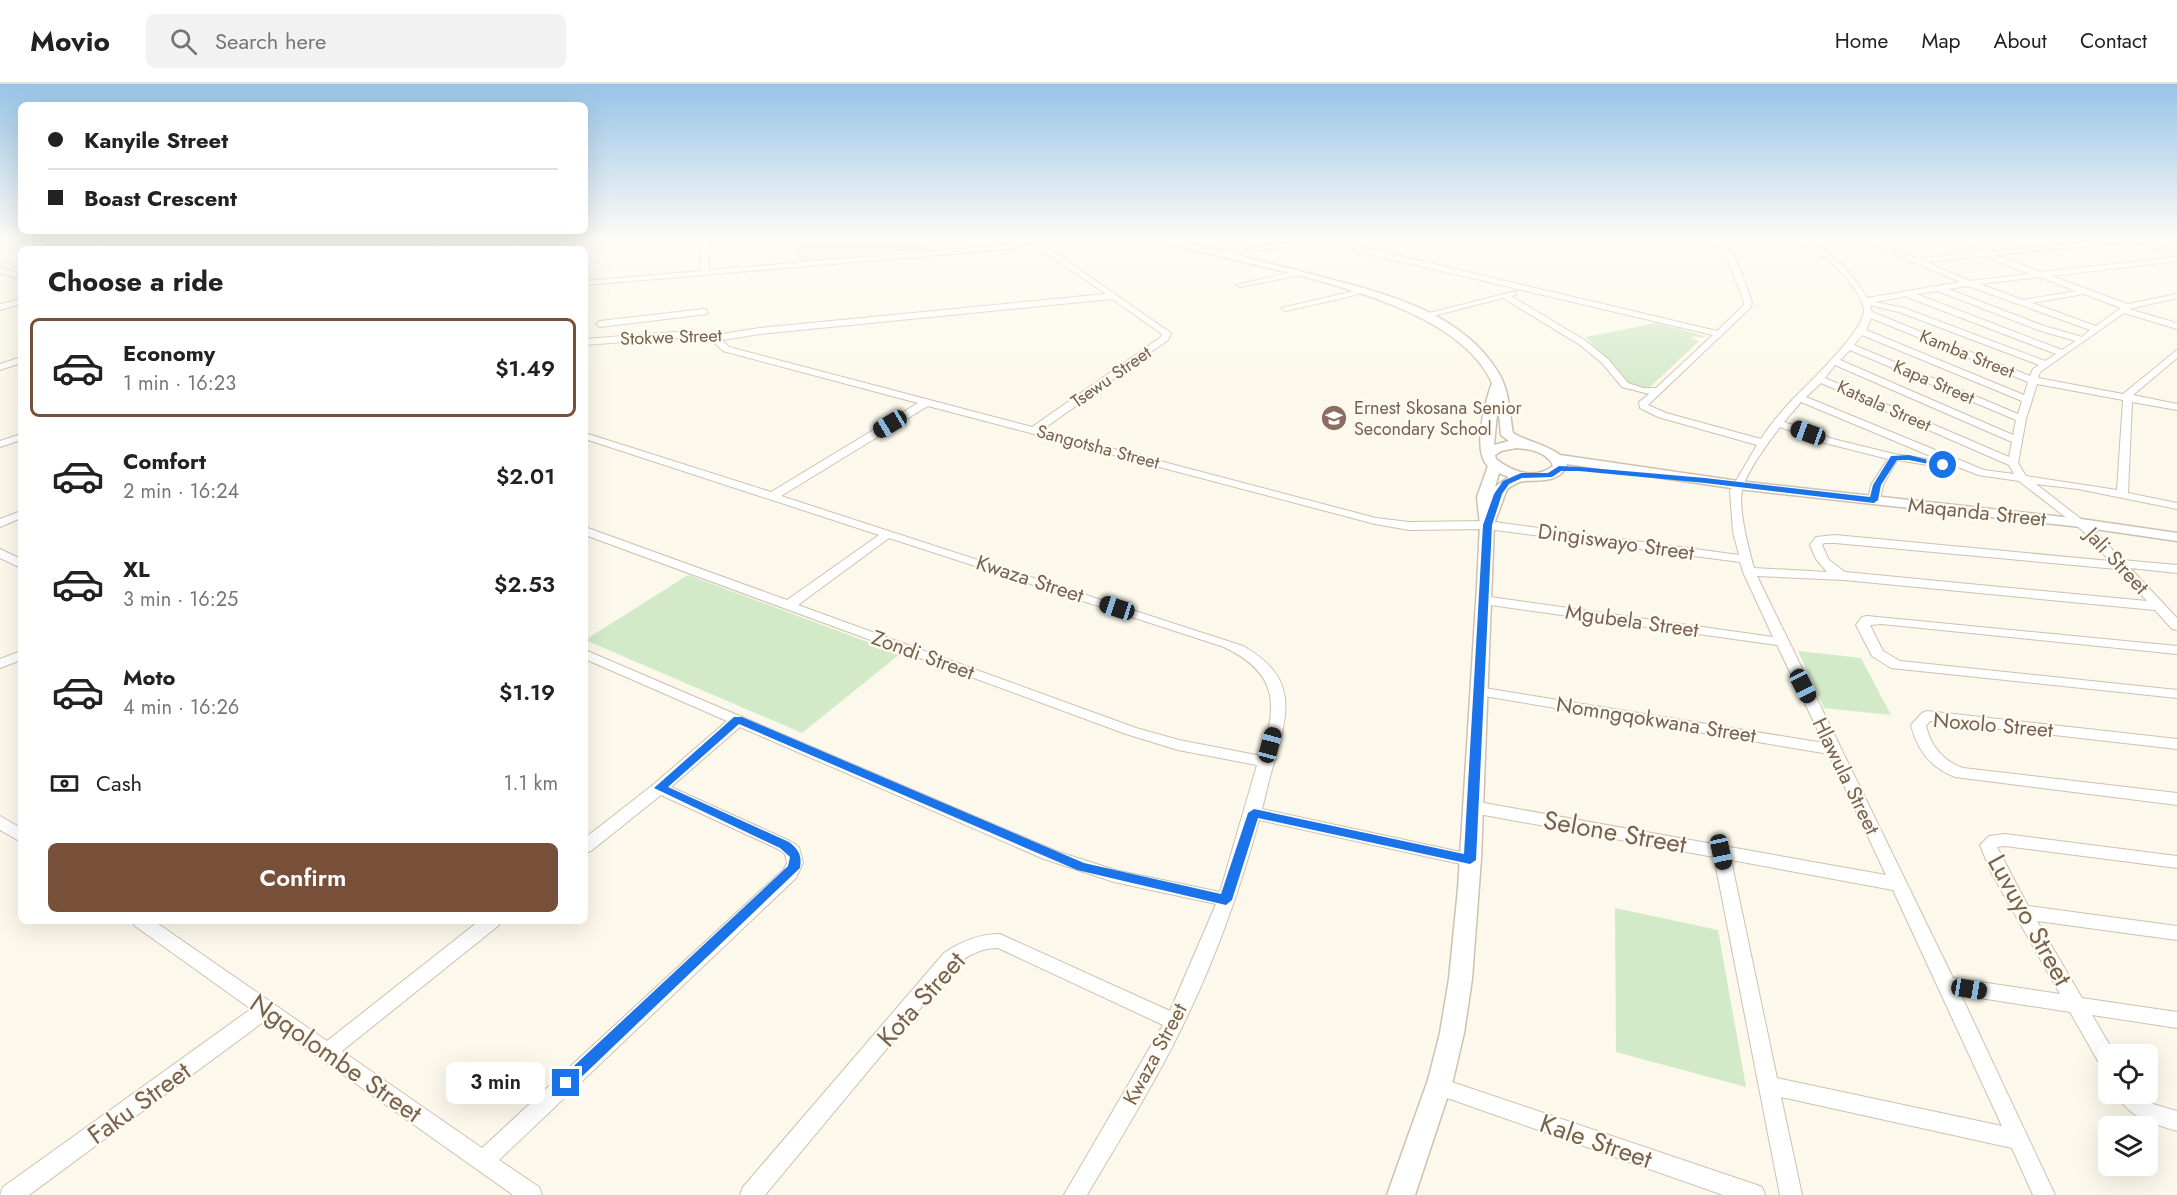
<!DOCTYPE html>
<meta charset="utf-8">
<style>
:root{--surface:#fff;--page:#f2f2f2;--text:#222;--muted:#767676;--line:#e0e0e0;--accent:#784f39}
body{margin:0;font-family:Jost,sans-serif;background:var(--page);color:var(--text);height:100vh;display:flex;flex-direction:column;font-size:22px;white-space:nowrap}
*{box-sizing:border-box;margin:0}
p{font-size:20px;color:var(--muted)}
.icon{flex:none;width:33px;height:33px;fill:none;stroke:currentColor;stroke-width:2;stroke-linecap:round;stroke-linejoin:round}
.map{position:relative;flex:1;overflow:hidden}
.drawer{position:absolute;left:18px;top:162px;width:570px;height:678px;display:flex;flex-direction:column;background:var(--surface);border-radius:9px;box-shadow:0 6px 24px #0002}
.drawer>*{flex:none}
.banner{position:absolute;left:18px;top:18px;width:570px;height:132px;border-radius:9px;box-shadow:0 6px 24px #0002;display:grid;align-content:center;height:132px;padding:0 30px;background:var(--surface)}
.tools{position:absolute;left:2098px;top:960px;display:grid;gap:12px}
.tools a{display:grid;place-items:center;width:60px;height:60px;border-radius:9px;background:var(--surface);box-shadow:0 6px 24px #0002;font-size:30px}
.end{position:absolute;width:27px;height:27px;margin:-14px;border:8px solid #1a73e8;background:#fff;box-shadow:0 0 0 3px #fff}
.from{border-radius:50%}
.bubble{position:absolute;height:42px;border-radius:9px;background:var(--surface);box-shadow:0 6px 24px #0002;font-size:20px;font-weight:600;line-height:42px;text-align:center}
.car{position:absolute;width:18px;height:36px;margin:-18px -9px;border-radius:8px;box-shadow:0 0 4px 2px #0007;background:linear-gradient(#222 24%,#8ab4d8 0 40%,#222 0 76%,#8ab4d8 0 86%,#222 0)}
.banner b{display:flex;align-items:center;gap:21px;height:57px;font-size:22px}
.banner b+b{border-top:2px solid var(--line)}
.banner i{width:15px;height:15px;background:var(--text)}
ul{padding:0;list-style:none}
li{display:flex;align-items:center;gap:18px;height:99px;margin:0 12px 9px;padding:0 18px;border:3px solid transparent;border-radius:9px}
li div{flex:1}
li b{display:block;font-size:22px}
li em{font-style:normal;font-weight:600}
li.selected{border-color:var(--accent)}
li>.icon{width:54px;height:54px;stroke-width:1.5}
h2{padding:0 30px;font-size:27px;line-height:72px}
.pay{display:flex;align-items:center;gap:15px;height:66px;padding:0 30px;font-size:22px}
.pay p{margin-inline-start:auto}
.primary-button{display:flex;gap:12px;margin-top:auto;padding:12px 30px}
.primary-button a{flex:1;height:69px;border-radius:9px;background:var(--accent);color:#fff;font-size:24px;font-weight:600;line-height:69px;text-align:center}
header{display:flex;align-items:center;gap:36px;box-sizing:border-box;height:84px;padding:0 30px;background:var(--surface);border-bottom:2px solid var(--line)}
header strong{font-size:28px}
nav{display:flex;gap:33px;margin-inline-start:auto;font-size:21px}
.search{width:420px;height:54px;background:var(--page);display:flex;align-items:center;gap:15px;box-sizing:border-box;padding:0 21px;border-radius:9px;color:var(--muted);font-size:22px}
.map>svg:first-child{display:block}
.green{fill:#d3eac9}
.lines{fill:none;stroke-linecap:round;stroke-linejoin:round}
.minor-casing{stroke:#cfc1b0;stroke-width:2}
.tertiary-casing{stroke:#cfc1b0;stroke-width:3}
.minor{fill:#fff;fill-rule:evenodd}
.tertiary{fill:#fff;fill-rule:evenodd}
.route{fill:#1a73e8}
.labels{text-anchor:middle;dominant-baseline:central;stroke-width:4.5;stroke-linejoin:round;paint-order:stroke}
.far-street-label{font-size:18px;fill:#78624e;stroke:#fffbf2}
.far-education-label{font-size:18px;fill:#785e54;stroke:#fffbf2;text-anchor:start}
.street-label{font-size:21px;fill:#78624e;stroke:#fffbf2}
.near-street-label{font-size:26px;fill:#78624e;stroke:#fffbf2}
</style>
<header>
<strong>Movio</strong>
<div class="search"><svg class="icon" aria-label="search" viewBox="0 0 24 24"><circle cx="10" cy="10" r="6"/><path d="M15 15l6 6"/></svg>Search here</div>
<nav><a>Home</a><a>Map</a><a>About</a><a>Contact</a></nav>
</header>
<div class="map">
<svg width="2177" height="1111" viewBox="0 0 2177 1111">
<rect width="100%" height="100%" fill="#fcf8eb"/>
<g class="green">
<path d="M794,153H921L927,166L798,178Z"/>
<path d="M1656,239L1705,252L1702,254L1694,252L1691,254L1699,257L1649,304L1629,300L1586,253Z"/>
<path d="M688,491L900,570L802,649L585,556Z"/>
<path d="M1798,567L1861,574L1891,631L1824,624Z"/>
<path d="M1615,824L1718,846L1746,1003L1616,968Z"/>
</g>
<g class="lines">
<g class="minor-casing">
<g id="minor">
<path d="M103,153H141L0,165V161Z"/>
<path d="M335,153H342L334,165H326Z"/>
<path d="M522,153H557L429,165H397L401,163Z"/>
<path d="M701,153H709V186L1009,161L1030,153H1041L1037,156L1171,249L1168,256L1042,346L1376,434L1409,438L1487,437L1739,471L1733,448L1730,407L1757,361L1658,333L1640,324L1639,318L1649,310L1622,303L1602,279L1580,261L1503,214L1425,234L1421,231L1516,207V211L1511,212L1586,257L1608,275L1628,299L1643,304H1656L1713,251L1356,167L1334,155L1219,172L1215,170L1317,153H1342L1362,163L1717,247L1743,222L1744,218L1729,179L1719,163L1697,153C1705,153 1718,154 1725,160C1737,171 1746,202 1752,218L1751,223L1648,321L1666,329L1761,355C1770,341 1781,328 1792,316C1808,300 1867,244 1864,225C1860,205 1835,180 1818,169C1809,163 1799,160 1791,153C1822,153 1852,189 1867,214L1960,198L1854,153H1864L1873,157L1933,153L1881,160L1917,175L1975,169L1937,153C1955,153 1972,168 1989,167C2043,165 2096,153 2149,153L2142,156L2177,167V171L2133,157L1995,171L2041,188L2177,173V177L2051,192L2128,220L2177,210V214L2129,225L2177,239V245L2124,229L2040,288L2038,294L2123,310L2177,266V274L2133,311L2177,320V326L2132,318L2128,409L2177,419V425L2078,405L2036,400L2090,442L2122,476L2177,481V489L2130,484L2177,534V546L2172,545L2155,526L1844,496L1757,492L1953,894L2060,910L1991,788L1980,761L1989,752L2005,750L2177,772V784L2005,762L1997,763L2028,822L2177,842V856L2037,837L2082,914L2177,928V944L2092,931L2115,970H2109V987L2102,984L2070,928L1961,911L2055,1111H2033L2012,1064L1781,1013L1802,1111H1780L1714,773L1473,729L1467,727L1465,723L1467,719L1473,717L1886,791L1829,670L1478,611L1471,607L1478,603L1824,659L1777,561L1483,520L1477,516L1483,512L1773,553L1743,488L1740,478L1487,445L1409,446L1375,440L928,322L781,412L1243,562C1298,593 1289,627 1274,679C1269,694 1266,710 1262,725L1470,770L1476,772L1478,776L1476,780L1470,782L1259,736C1240,806 1215,876 1183,941C1155,999 1120,1055 1087,1111H1064L1163,941L998,864C982,864 971,870 958,879L765,1111H740L743,1103L944,869C962,857 979,850 1000,850L1170,927L1216,820L1114,798L1044,775L740,643L671,703L790,757L799,763L803,779L796,794L499,1076L539,1103L542,1111H513L266,936L29,1111H0L3,1103L251,925L135,842L132,837H154L327,957L479,837H501L498,842L342,967L482,1064L784,785L787,779L785,770L778,765L661,711L591,767L585,769V754L654,700L727,637L585,575V566L1056,767L1115,786L1220,808L1257,681L1178,666L1126,650L585,451V443L787,516L879,451L585,355V349L771,408L918,319L723,267L712,256L674,254L585,261V255L674,248L715,251L760,244L1106,210L1030,158L1010,165L585,201V197L701,187ZM1985,172L2030,190L1970,197L1926,178ZM2040,193L2076,207L2023,216L1980,200ZM1968,202L2090,246L2082,253L2044,242L1948,205ZM1938,207L2038,246L2076,257L2062,266L1916,210ZM2084,210L2121,224L2096,242L2032,219ZM1907,212V213L2056,270L2045,277L1904,224L1875,218ZM1112,215L1162,250L1161,253L1032,343L729,263L722,256L760,250ZM1870,221L1899,228L2039,281L2033,285L2030,292L1872,228ZM1871,234L2028,298L2024,311L1866,246ZM1862,251L2022,317L2018,330L1854,261ZM1850,266L2016,336L2013,351L1840,276ZM1835,281L2012,358L2009,373L1825,294ZM1821,299L2009,381L2014,390L1984,386L1806,313ZM2037,300L2123,316L2117,406L2026,392L2018,379L2026,335ZM1801,318L1945,378L1894,370L1833,355L1784,338ZM1780,343L1825,359L1888,375L1871,401L1868,416L1874,419L1880,416L1883,401L1897,376L1946,384L1950,383L1951,380L1978,391L2019,397L2082,446L2110,477L1835,451L1816,453L1810,461L1816,475L1827,488L1754,484C1749,466 1738,425 1742,407C1745,389 1769,358 1780,343ZM889,454L1224,563C1278,589 1278,620 1261,672L1179,656L1136,644L798,521ZM1824,459H1835L2117,485L2147,517L1845,488L1829,476L1822,461ZM1731,776L1893,806L2002,1042L1777,994Z"/>
<path d="M0,184L21,190V195L0,189Z"/>
<path d="M1297,187L1301,189L1300,191L1240,203L1236,201Z"/>
<path d="M1360,204H1363V208L1348,213L1285,227L1281,224L1346,209Z"/>
<path d="M21,215V220L0,226V220Z"/>
<path d="M704,225L707,226V230L600,243L596,240L600,237Z"/>
<path d="M21,273V279L0,286V280Z"/>
<path d="M21,350V356L0,363V357Z"/>
<path d="M21,427V434L0,443V435Z"/>
<path d="M0,465L21,475V484L0,474Z"/>
<path d="M1867,532L2177,562V570L1882,540L1870,541L1883,567L1900,577L2177,606V614L1891,584L1872,572L1856,541L1862,533Z"/>
<path d="M21,567V576L0,584V575Z"/>
<path d="M1927,627L2177,655V665L1930,637L1926,642C1931,662 1943,677 1963,684L2177,709V721L1955,693C1931,684 1917,666 1911,641L1922,629Z"/>
<path d="M0,732L21,744V758L0,746Z"/>
<path d="M1437,993L1754,1100L1762,1103L1765,1111H1723L1430,1008L1427,1002L1430,996Z"/>
<path d="M2117,1010H2141L2153,1020L2177,1027V1047C2154,1040 2128,1034 2117,1010Z"/>
</g>
</g>
<g class="tertiary-casing">
<path id="tertiary" d="M1155,153H1170C1213,165 1256,176 1299,187C1368,206 1457,221 1498,288C1510,308 1509,327 1513,349C1528,358 1546,360 1560,371L1738,397L2081,435L2177,449V457L2081,443L1738,405L1567,380C1561,399 1540,396 1524,397C1519,397 1512,402 1507,405L1494,440L1481,775L1472,895L1464,949L1453,996L1415,1111H1387L1428,996L1440,949L1449,895L1458,805L1477,502L1480,441L1477,413L1488,382C1472,368 1485,318 1492,299C1456,218 1295,192 1216,171C1197,166 1171,163 1155,153ZM1498,319L1501,351L1509,357L1494,361ZM1516,364C1530,365 1548,368 1553,382C1535,396 1512,388 1496,375L1495,371L1501,367ZM1499,389L1509,393L1495,403Z"/>
</g>
<use href="#minor" class="minor"/>
<use href="#tertiary" class="tertiary"/>
</g>
<linearGradient id="sky" x2="0" y2="1"><stop stop-color="#97c4e7"/><stop offset="0.5" stop-color="#fefcf6"/><stop offset="1" stop-color="#fefcf6" stop-opacity="0"/></linearGradient>
<rect width="2177" height="309" fill="url(#sky)"/>
<path class="route" d="M1909,371L1947,381L1943,383L1909,376H1897L1881,401L1878,416L1874,419L1705,399L1579,387H1561L1552,393L1522,394L1509,400L1502,410L1492,441L1476,776L1470,780L1258,734L1232,816L1226,821L1077,786L739,640L668,703L789,758C799,766 802,771 800,784L571,1003L566,1005L561,1003L559,999L561,994L788,782L790,773L780,764L654,704L734,633H742L1084,779L1221,810L1248,729L1254,725L1464,770L1483,441L1494,410L1503,397L1521,389H1548L1559,382L1579,383L1705,394L1870,413L1873,401L1891,372Z"/>
<defs>
<g id="school-disc" transform="scale(1.35)"><circle r="9.5" fill="#8d6e63" stroke="#fffbf2"/><path d="M0-5L7-2L0 1L-7-2ZM-4 1L0 2.5L4 1V4Q0 6-4 4Z" fill="#fff"/></g>
</defs>
<g fill-rule="evenodd">
<use href="#school-disc" x="1334" y="334"/>
</g>
<g class="labels">
<g class="far-street-label">
<text transform="translate(671 253) rotate(-2)">Stokwe Street</text>
<text transform="translate(1967 270) rotate(22)">Kamba Street</text>
<text transform="translate(1111 293) rotate(-35)">Tsewu Street</text>
<text transform="translate(1934 298) rotate(23)">Kapa Street</text>
<text transform="translate(1884 322) rotate(24)">Katsala Street</text>
<text transform="translate(1098 363) rotate(15)">Sangotsha Street</text>
</g>
<g class="far-education-label">
<text x="1354" y="324">Ernest Skosana Senior<tspan x="1354" dy="21">Secondary School</tspan></text>
</g>
<g class="street-label">
<text transform="translate(1977 428) rotate(6)">Maqanda Street</text>
<text transform="translate(1616 458) rotate(8)">Dingiswayo Street</text>
<text transform="translate(2117 477) rotate(47)">Jali Street</text>
<text transform="translate(1030 495) rotate(18)">Kwaza Street</text>
<text transform="translate(1632 537) rotate(8)">Mgubela Street</text>
<text transform="translate(923 571) rotate(20)">Zondi Street</text>
<text transform="translate(1656 636) rotate(9)">Nomngqokwana Street</text>
<text transform="translate(1993 641) rotate(5)">Noxolo Street</text>
<text transform="translate(1846 692) rotate(64)">Hlawula Street</text>
<text transform="translate(1155 970) rotate(-62)">Kwaza Street</text>
</g>
<g class="near-street-label">
<text transform="translate(1615 748) rotate(10)">Selone Street</text>
<text transform="translate(2030 836) rotate(61)">Luvuyo Street</text>
<text transform="translate(921 915) rotate(-48)">Kota Street</text>
<text transform="translate(336 974) rotate(35)">Ngqolombe Street</text>
<text transform="translate(139 1019) rotate(-36)">Faku Street</text>
<text transform="translate(1596 1057) rotate(19)">Kale Street</text>
</g>
</g>
</svg>
<div class="tools">
<a><svg class="icon" aria-label="locate" viewBox="0 0 24 24"><circle cx="12" cy="12" r="6"/><path d="M12 2v4M12 18v4M2 12h4M18 12h4"/></svg></a>
<a><svg class="icon" aria-label="layers" viewBox="0 0 24 24"><path d="M12 4l9 5-9 5-9-5zM3 14l9 5 9-5"/></svg></a>
</div>
<i class="end from" style="left:1943px;top:381px"></i>
<i class="end" style="left:566px;top:999px"></i>
<div class="bubble" style="left:446px;top:978px;width:99px">3 min</div>
<i class="car" style="left:890px;top:340px;rotate:239deg"></i>
<i class="car" style="left:1808px;top:349px;rotate:290deg"></i>
<i class="car" style="left:1117px;top:524px;rotate:288deg"></i>
<i class="car" style="left:1803px;top:602px;rotate:153deg"></i>
<i class="car" style="left:1270px;top:661px;rotate:15deg"></i>
<i class="car" style="left:1721px;top:768px;rotate:168deg"></i>
<i class="car" style="left:1969px;top:905px;rotate:99deg"></i>
<div class="banner">
<b><i class="from"></i>Kanyile Street</b>
<b><i></i>Boast Crescent</b>
</div>
<section class="drawer">
<h2>Choose a ride</h2>
<ul>
<li class="selected"><svg class="icon" aria-label="car" viewBox="0 0 24 24"><path d="M5 17H2v-5l4-1 3-4h7l3 4 3 1v5h-3M9 17h6M6 11h13"/><circle cx="7" cy="17" r="2"/><circle cx="17" cy="17" r="2"/></svg><div><b>Economy</b><p>1 min · 16:23</p></div><em>$1.49</em></li>
<li><svg class="icon" aria-label="car" viewBox="0 0 24 24"><path d="M5 17H2v-5l4-1 3-4h7l3 4 3 1v5h-3M9 17h6M6 11h13"/><circle cx="7" cy="17" r="2"/><circle cx="17" cy="17" r="2"/></svg><div><b>Comfort</b><p>2 min · 16:24</p></div><em>$2.01</em></li>
<li><svg class="icon" aria-label="car" viewBox="0 0 24 24"><path d="M5 17H2v-5l4-1 3-4h7l3 4 3 1v5h-3M9 17h6M6 11h13"/><circle cx="7" cy="17" r="2"/><circle cx="17" cy="17" r="2"/></svg><div><b>XL</b><p>3 min · 16:25</p></div><em>$2.53</em></li>
<li><svg class="icon" aria-label="car" viewBox="0 0 24 24"><path d="M5 17H2v-5l4-1 3-4h7l3 4 3 1v5h-3M9 17h6M6 11h13"/><circle cx="7" cy="17" r="2"/><circle cx="17" cy="17" r="2"/></svg><div><b>Moto</b><p>4 min · 16:26</p></div><em>$1.19</em></li>
</ul>
<div class="pay"><svg class="icon" aria-label="cash" viewBox="0 0 24 24"><path d="M3 7h18v10H3z"/><circle cx="12" cy="12" r="2"/></svg>Cash<p>1.1 km</p></div>
<div class="primary-button"><a>Confirm</a></div>
</section>
</div>
